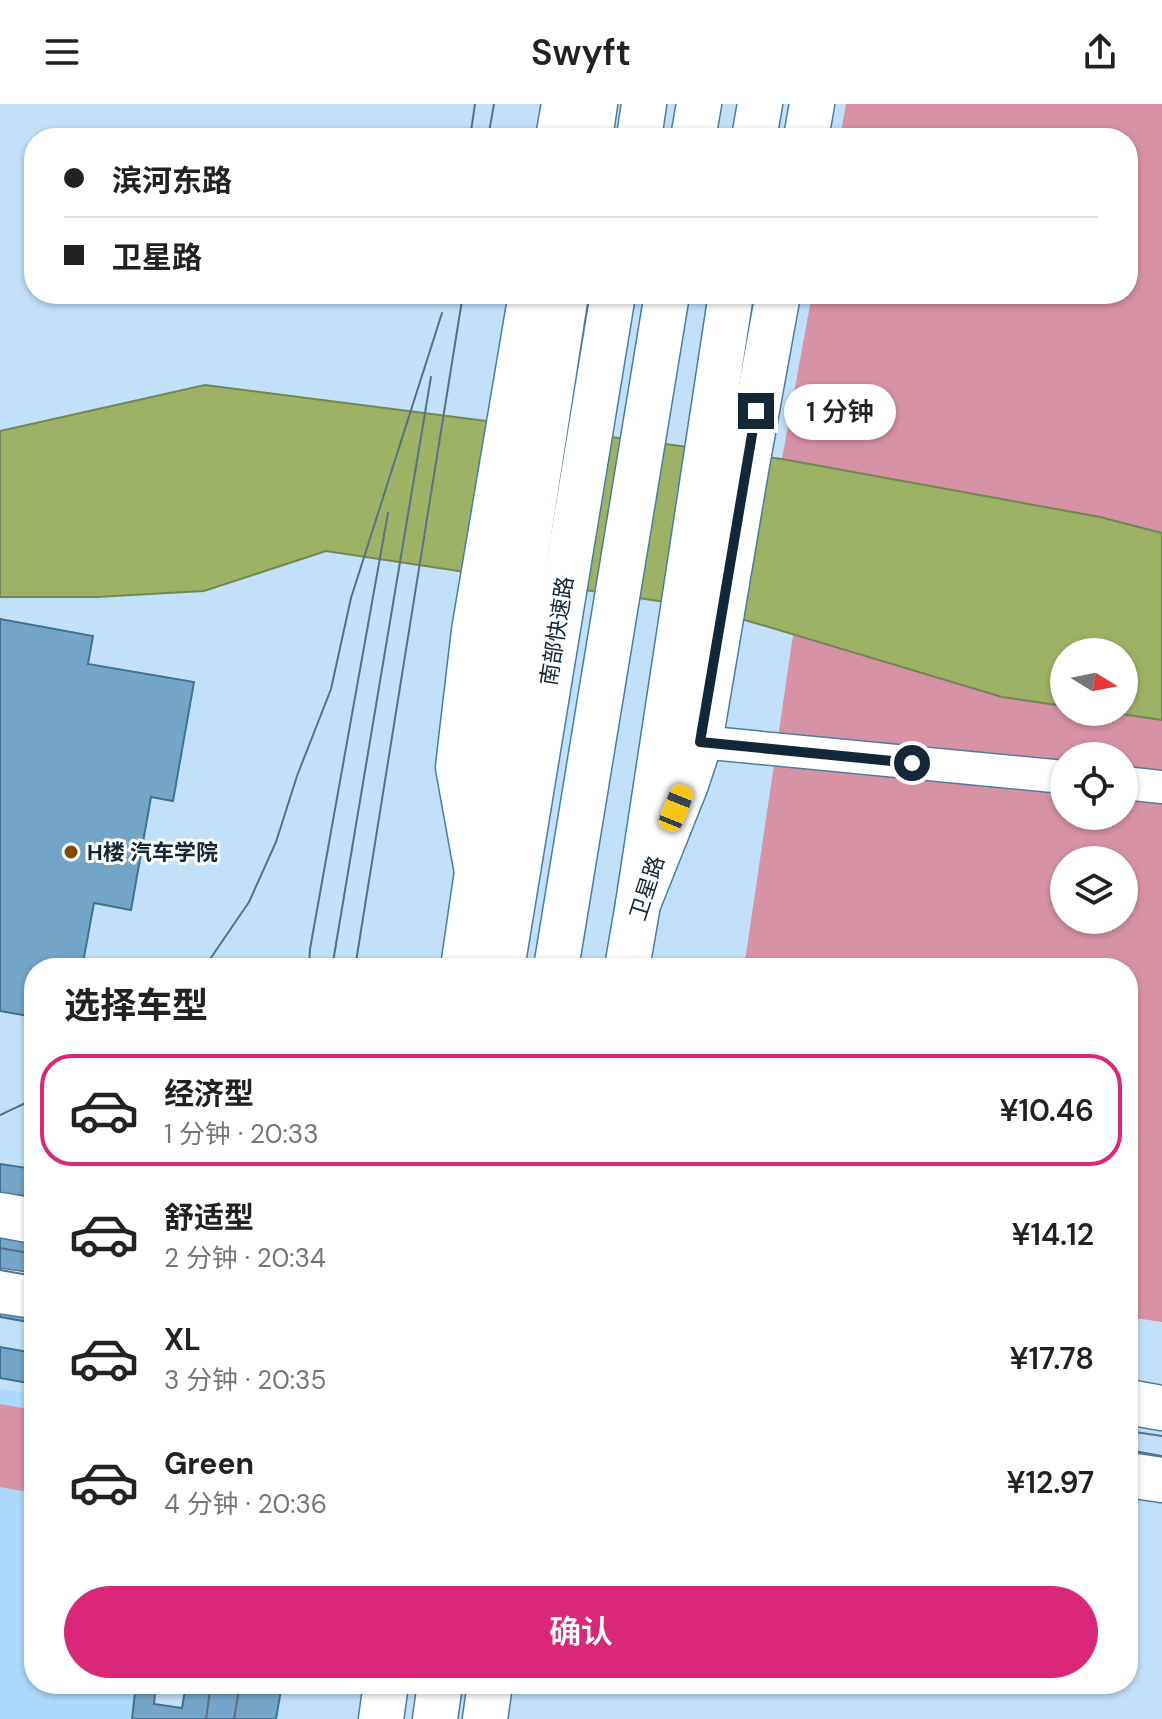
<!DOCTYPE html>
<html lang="zh">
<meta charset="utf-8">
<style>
:root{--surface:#fff;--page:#f6f6f6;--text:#222;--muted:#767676;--line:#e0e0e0;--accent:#db2777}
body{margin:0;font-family:"DM Sans","Noto Sans SC",sans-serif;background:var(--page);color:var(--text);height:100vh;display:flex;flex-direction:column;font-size:30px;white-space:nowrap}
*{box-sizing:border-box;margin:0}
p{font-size:26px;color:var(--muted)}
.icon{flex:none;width:44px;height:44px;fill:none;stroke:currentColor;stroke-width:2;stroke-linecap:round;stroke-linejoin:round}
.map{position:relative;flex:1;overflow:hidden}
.details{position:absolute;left:24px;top:854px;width:1114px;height:736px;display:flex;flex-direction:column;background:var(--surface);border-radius:32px;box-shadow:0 2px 6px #0004}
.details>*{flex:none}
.top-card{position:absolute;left:24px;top:24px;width:1114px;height:176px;border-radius:32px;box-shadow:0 2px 6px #0004;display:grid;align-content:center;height:176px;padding:0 40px;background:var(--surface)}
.needle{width:52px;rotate:100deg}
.controls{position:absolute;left:1050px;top:534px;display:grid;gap:16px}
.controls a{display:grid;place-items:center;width:88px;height:88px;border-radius:50%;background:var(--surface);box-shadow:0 2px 6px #0004;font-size:40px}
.end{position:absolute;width:36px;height:36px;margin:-18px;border:10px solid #132736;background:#fff;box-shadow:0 0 0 4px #fff}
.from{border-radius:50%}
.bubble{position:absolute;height:56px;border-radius:28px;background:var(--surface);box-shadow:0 2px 6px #0004;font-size:26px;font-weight:600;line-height:56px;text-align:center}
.car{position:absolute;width:24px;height:48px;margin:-24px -12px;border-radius:10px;box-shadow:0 0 6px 2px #0007;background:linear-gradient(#f5c518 24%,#345 0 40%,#f5c518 0 76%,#345 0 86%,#f5c518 0)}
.top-card b{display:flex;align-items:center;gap:28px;height:76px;font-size:30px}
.top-card b+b{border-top:2px solid var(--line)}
.top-card i{width:20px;height:20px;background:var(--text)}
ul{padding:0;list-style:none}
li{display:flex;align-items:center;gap:24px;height:112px;margin:0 16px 12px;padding:0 24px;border:4px solid transparent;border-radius:32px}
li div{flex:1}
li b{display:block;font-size:30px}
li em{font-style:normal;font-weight:600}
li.current{border-color:var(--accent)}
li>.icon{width:72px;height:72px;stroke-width:1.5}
h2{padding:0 40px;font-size:36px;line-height:96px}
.primary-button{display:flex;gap:16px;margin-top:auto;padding:16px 40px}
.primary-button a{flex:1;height:92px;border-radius:48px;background:var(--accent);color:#fff;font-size:32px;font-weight:600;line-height:92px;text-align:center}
header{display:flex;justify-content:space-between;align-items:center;height:104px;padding:0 40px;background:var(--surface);font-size:36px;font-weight:600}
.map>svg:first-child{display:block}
.built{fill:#aad9fb}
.green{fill:#d892a6;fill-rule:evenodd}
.water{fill:#9eb265;stroke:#748857;stroke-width:2}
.building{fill:#73a5c9;stroke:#417294;stroke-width:2}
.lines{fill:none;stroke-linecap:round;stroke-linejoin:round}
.street-casing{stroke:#4c7d9f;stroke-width:35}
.secondary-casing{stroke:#4c7d9f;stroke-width:47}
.primary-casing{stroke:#4c7d9f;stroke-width:47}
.highway-casing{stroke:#4c7d9f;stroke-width:47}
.street{stroke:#fff;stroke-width:32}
.secondary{stroke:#fff;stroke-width:44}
.primary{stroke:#fff;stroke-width:44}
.highway{stroke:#fff;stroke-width:44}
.tram{stroke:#587083;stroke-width:2}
.route{stroke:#132736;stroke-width:10}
.poi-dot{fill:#844901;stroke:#fdfdfd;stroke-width:3}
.labels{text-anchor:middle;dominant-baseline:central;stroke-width:6;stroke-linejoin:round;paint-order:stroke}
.street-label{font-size:22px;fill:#132736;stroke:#fdfdfd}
.poi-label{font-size:22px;font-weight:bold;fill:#132736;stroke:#fdfdfd;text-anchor:start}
</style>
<header><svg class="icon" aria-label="menu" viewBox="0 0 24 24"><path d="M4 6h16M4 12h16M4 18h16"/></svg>Swyft<svg class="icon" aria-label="share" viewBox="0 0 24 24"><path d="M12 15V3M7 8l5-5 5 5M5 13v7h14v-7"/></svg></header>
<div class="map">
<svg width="1162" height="1615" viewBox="0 0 1162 1615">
<rect width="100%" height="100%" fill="#c2e0f8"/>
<path class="built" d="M0,1285L34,1290V1580H145L139,1615H0Z"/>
<g class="green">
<path d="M846,0H1162V1218L1128,1213V864H744L818,362L782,355L812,190H1128V34H840ZM1064,548H1124V608H1064ZM1064,652H1124V712H1064ZM1064,756H1124V816H1064Z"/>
<path d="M0,1300L34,1306V1389L0,1383Z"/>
</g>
<path class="water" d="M205,281L782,355L1100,413L1162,429V616L1108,608H1124V548H1064V602L1002,593L705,504L326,447L204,487L96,493H0V327Z"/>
<g class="building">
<path d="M0,515L93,532L88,560L194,578L173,697L151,693L131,806L94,799L82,864H34V913L0,907Z"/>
<path d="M0,1060L34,1065V1093L0,1089Z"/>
<path d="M0,1112L34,1118V1219L0,1213Z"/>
<path d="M0,1243L34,1249V1280L0,1274Z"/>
<path d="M136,1580H156L154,1600L182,1604L186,1580H282L276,1615H132Z"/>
</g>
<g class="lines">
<g class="street-casing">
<g id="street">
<path d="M700,638L1064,673"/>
<path d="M1124,679L1162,683"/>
</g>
</g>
<g class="secondary-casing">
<g id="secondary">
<path d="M0,1111L34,1117"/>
<path d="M0,1187L34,1192"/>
<path d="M1128,1298L1162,1304"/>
<path d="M1128,1371L1162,1376"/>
</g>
</g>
<g class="primary-casing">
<g id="primary">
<path d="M558,34L564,0"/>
<path d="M806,34L812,0"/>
<path d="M463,864L477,768L458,663L474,527L531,190"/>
<path d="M627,864L638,800L686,680L700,638L746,366L778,190"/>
<path d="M485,1615L490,1580"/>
</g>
</g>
<g class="highway-casing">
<g id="highway">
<path d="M590,34L595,0"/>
<path d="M639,34L644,0"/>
<path d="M693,34L699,0"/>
<path d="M754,34L760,0"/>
<path d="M477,768L566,190"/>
<path d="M638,800L731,190"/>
<path d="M502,864L613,190"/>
<path d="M556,864L667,190"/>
<path d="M381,1615L386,1580"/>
<path d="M435,1615L440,1580"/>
</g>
</g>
<use href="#street" class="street"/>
<use href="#secondary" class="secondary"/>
<use href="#primary" class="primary"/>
<use href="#highway" class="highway"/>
<g class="tram">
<path d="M470,34L475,0"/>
<path d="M488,34L494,0"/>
<path d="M204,864L249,798L276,738L297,672L331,585L351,494L442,209"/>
<path d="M309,864L310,845L388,409"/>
<path d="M332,864L431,273"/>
<path d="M355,864L463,190"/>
<path d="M0,1011L34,995"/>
<path d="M0,1144L34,1150"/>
<path d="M0,1166L34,1172"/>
<path d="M1128,1327L1162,1332"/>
<path d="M1128,1346L1162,1352"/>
<path d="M206,1615L211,1580"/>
<path d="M234,1615L240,1580"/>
</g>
</g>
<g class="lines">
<path class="route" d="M756,307L700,638L912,659"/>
</g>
<circle class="poi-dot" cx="71" cy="748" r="8"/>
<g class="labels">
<g class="street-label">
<text transform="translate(557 527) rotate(-81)">南部快速路</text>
<text transform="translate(647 784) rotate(-72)">卫星路</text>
</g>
<g class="poi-label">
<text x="87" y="748">H楼 汽车学院</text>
</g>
</g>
</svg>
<div class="controls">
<a><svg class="needle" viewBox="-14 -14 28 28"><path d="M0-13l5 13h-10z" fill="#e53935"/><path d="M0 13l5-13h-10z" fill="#767676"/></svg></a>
<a><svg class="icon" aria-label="locate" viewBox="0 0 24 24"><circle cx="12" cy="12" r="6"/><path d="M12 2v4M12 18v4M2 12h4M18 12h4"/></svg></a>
<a><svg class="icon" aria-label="layers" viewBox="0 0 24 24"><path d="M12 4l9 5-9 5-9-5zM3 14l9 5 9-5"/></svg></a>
</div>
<i class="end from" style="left:912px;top:659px"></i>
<i class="end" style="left:756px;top:307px"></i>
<div class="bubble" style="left:784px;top:280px;width:112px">1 分钟</div>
<i class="car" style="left:676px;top:704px;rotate:22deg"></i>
<div class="top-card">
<b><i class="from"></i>滨河东路</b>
<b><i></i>卫星路</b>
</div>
<section class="details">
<h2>选择车型</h2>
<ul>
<li class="current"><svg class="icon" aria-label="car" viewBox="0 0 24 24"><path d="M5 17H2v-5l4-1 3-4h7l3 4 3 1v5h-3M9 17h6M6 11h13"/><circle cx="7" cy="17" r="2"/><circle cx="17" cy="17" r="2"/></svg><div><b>经济型</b><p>1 分钟 · 20:33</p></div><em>¥10.46</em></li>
<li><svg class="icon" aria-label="car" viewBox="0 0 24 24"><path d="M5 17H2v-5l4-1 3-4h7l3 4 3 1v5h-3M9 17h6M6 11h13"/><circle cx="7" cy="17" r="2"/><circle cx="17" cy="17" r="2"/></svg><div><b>舒适型</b><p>2 分钟 · 20:34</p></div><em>¥14.12</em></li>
<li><svg class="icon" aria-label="car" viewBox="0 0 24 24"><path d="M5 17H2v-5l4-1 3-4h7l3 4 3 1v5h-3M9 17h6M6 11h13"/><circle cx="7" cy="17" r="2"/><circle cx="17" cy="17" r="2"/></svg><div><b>XL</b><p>3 分钟 · 20:35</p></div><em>¥17.78</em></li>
<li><svg class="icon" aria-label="car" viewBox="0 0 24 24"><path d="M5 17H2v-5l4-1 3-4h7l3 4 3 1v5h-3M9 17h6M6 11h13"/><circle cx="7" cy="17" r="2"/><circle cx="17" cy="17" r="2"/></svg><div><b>Green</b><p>4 分钟 · 20:36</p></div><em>¥12.97</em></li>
</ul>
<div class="primary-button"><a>确认</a></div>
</section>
</div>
